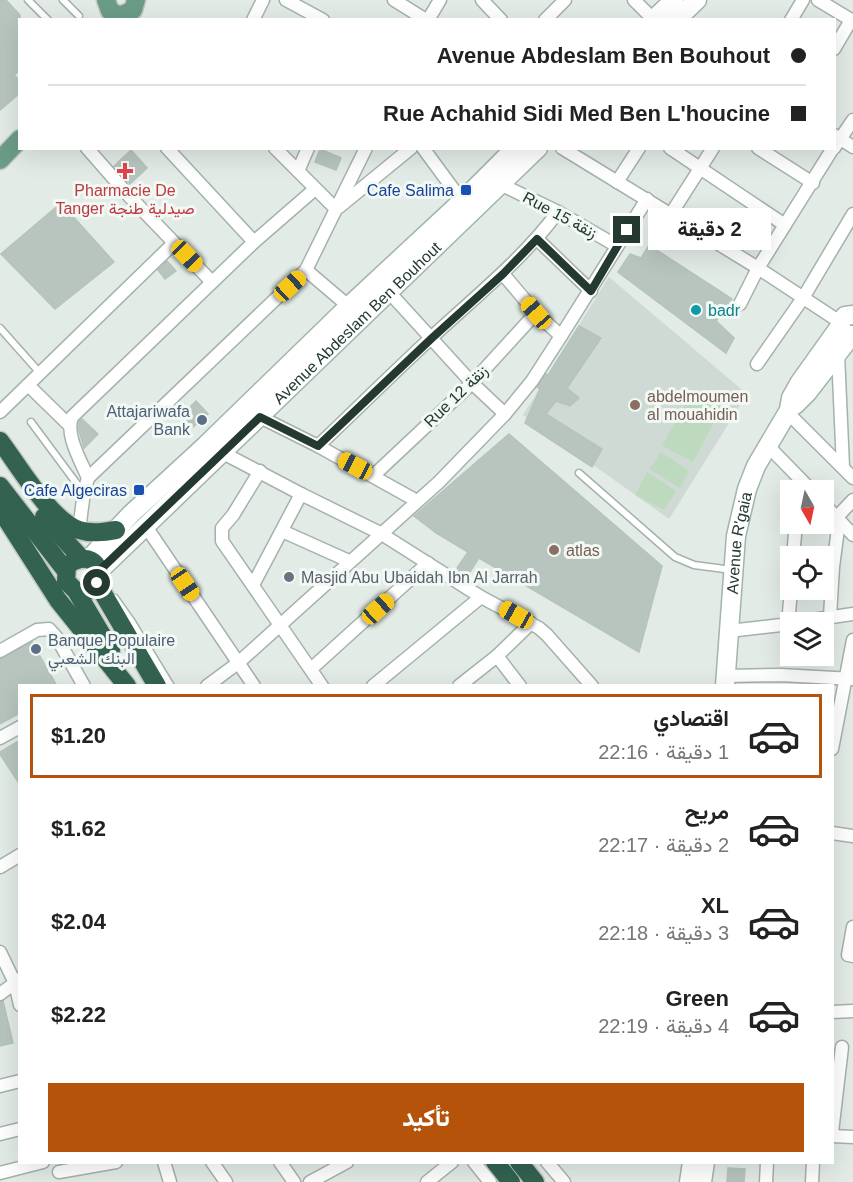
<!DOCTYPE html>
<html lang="ar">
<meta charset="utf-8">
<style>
:root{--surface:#fff;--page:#f6f6f6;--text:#222;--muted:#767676;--line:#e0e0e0;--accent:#b45309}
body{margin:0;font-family:Arial,Vazirmatn,sans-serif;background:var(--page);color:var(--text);direction:rtl;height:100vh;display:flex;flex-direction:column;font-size:22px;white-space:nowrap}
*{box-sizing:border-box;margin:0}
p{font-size:20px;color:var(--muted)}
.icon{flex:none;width:33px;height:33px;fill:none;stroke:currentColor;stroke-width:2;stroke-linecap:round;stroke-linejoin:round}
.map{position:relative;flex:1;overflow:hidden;direction:ltr}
.panel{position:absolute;left:18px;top:684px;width:816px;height:480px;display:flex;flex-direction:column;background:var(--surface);border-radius:0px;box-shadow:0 6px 24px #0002;direction:rtl}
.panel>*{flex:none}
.hud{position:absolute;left:18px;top:18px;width:818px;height:132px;border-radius:0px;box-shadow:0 6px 24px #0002;direction:rtl;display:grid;align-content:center;height:132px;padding:0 30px;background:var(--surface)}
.needle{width:39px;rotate:171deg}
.fabs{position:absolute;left:780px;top:480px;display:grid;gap:12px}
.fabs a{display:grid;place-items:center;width:54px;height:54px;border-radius:0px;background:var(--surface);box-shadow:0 6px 24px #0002;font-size:30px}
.end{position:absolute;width:27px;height:27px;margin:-14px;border:8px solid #243a30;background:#fff;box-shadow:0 0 0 3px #fff}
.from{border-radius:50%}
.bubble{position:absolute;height:42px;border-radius:0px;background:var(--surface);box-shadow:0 6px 24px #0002;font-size:20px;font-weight:800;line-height:42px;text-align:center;direction:rtl}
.car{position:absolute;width:18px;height:36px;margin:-18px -9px;border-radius:8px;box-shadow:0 0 4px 2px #0007;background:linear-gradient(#f5c518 24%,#345 0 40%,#f5c518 0 76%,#345 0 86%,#f5c518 0)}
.hud b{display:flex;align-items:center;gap:21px;height:57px;font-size:22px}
.hud b+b{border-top:2px solid var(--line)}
.hud i{width:15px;height:15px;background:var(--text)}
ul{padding:10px 0 0;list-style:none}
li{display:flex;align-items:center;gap:18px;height:84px;margin:0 12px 9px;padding:0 18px;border:3px solid transparent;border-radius:0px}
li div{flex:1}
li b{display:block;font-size:22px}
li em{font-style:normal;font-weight:800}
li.current{border-color:var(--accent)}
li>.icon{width:54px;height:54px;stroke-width:1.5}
.button{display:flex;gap:12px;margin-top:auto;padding:12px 30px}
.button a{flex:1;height:69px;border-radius:0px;background:var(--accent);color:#fff;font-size:24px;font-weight:800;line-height:69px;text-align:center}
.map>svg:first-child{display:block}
.built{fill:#d0dad4}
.green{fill:#bddabf}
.building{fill:#b8c5be;stroke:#b5c4bb;stroke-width:1.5}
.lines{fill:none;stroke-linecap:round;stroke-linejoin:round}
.lane-casing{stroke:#a5b2ab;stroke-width:9}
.street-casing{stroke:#a5b2ab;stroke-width:15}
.secondary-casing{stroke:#a2b5ab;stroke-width:21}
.primary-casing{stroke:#c2c8c5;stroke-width:21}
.highway-casing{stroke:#c2c8c5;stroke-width:21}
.lane{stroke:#fff;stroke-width:6}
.street{stroke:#fff;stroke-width:12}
.secondary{stroke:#fff;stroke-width:18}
.primary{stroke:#6b9c86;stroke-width:18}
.highway{stroke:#336350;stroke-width:18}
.route{stroke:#243a30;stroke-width:8}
.health-dot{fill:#e0444e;stroke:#f2f8f4;stroke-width:2}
.transit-dot{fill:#1a4fb4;stroke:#f2f8f4;stroke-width:2}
.culture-dot{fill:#0f9aa8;stroke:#f2f8f4;stroke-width:2}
.education-dot{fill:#8d6e63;stroke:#f2f8f4;stroke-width:2}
.service-dot{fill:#5c6f8a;stroke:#f2f8f4;stroke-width:2}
.worship-dot{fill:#6b7280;stroke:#f2f8f4;stroke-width:2}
.labels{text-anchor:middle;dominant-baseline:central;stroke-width:6;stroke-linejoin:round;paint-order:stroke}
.health-label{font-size:16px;fill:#be3a42;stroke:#f2f8f4}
.transit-label{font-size:16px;fill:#164399;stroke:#f2f8f4;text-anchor:end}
.street-label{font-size:16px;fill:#243a30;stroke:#f2f8f4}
.culture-label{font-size:16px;fill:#0d838f;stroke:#f2f8f4;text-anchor:start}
.education-label{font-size:16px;fill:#785e54;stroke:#f2f8f4;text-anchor:start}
.service-label{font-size:16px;fill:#4e5e75;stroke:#f2f8f4;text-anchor:end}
.worship-label{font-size:16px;fill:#5b616d;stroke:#f2f8f4;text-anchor:start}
</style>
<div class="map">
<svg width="853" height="1182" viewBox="0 0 853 1182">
<rect width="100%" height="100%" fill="#e2ebe5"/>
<path class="built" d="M609,277L747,394L669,519L523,415Z"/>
<g class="green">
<path d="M693,389L723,405L693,462L662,446Z"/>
<path d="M661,452L689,471L680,488L649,469Z"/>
<path d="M647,472L676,491L664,510L635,495Z"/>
</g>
<g class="building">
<path d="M0,0H6L20,15V70L14,75L20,81V93L0,110Z"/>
<path d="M320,149L341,158L336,170L315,162Z"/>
<path d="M131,150L147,168L130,184L114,166Z"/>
<path d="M61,203L114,262L55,309L1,254Z"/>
<path d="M649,245L732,299L716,321L734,338L726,353L618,272L630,254L641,258Z"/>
<path d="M167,261L176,271L165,279L158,270Z"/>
<path d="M579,326L601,338L567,388L579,398L570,406L556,401L546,414L602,449L592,467L525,423L540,389L537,387L546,374L548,375Z"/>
<path d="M196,401L208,414L193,427L182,415Z"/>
<path d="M82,419L98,434L84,448L79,431V422Z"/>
<path d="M509,434L662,566L639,652L479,558L466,578L455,571L468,552L436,533L414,516Z"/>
<path d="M32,642L57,686H20V713L0,724V659Z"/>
<path d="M20,740V785L0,754V752Z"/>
<path d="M3,1001L13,1043L0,1046V1002Z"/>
<path d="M728,1168L745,1169L744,1182H727Z"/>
</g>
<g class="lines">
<g class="lane-casing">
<g id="lane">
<path d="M28,0L48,20"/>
<path d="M63,0L79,16"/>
<path d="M0,328L40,373"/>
<path d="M31,422L83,492"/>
<path d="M579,473L675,557L694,565L732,570"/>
<path d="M115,598L132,622L171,686"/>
</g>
</g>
<g class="street-casing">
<g id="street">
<path d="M286,0L323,20"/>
<path d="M394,0L426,20"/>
<path d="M482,0L501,20"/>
<path d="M634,0L653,19"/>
<path d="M818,0L853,21"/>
<path d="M253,20L263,0"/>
<path d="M428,20L440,0"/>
<path d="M545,20L565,0"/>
<path d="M791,20L803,0"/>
<path d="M834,49L851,20"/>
<path d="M834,135L853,147"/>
<path d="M87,148L130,197L212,282"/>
<path d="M167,148L254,242"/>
<path d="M275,148L336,209"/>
<path d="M423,148L462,201"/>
<path d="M562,148L758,268L840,322"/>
<path d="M670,148L785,225"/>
<path d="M758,148L813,183"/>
<path d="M834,148L853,120"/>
<path d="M298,171L308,148"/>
<path d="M617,182L639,148"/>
<path d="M502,185L558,212L617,246"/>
<path d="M339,207L411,148"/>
<path d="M671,214L713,148"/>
<path d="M537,239L591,291"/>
<path d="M306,270L353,310"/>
<path d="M503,274L536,313L561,336"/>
<path d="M388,291L472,383L505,414"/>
<path d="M740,304L758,268L833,148"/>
<path d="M838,354L843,467"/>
<path d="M757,364L803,298L853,214"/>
<path d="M28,385L70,426"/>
<path d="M0,412L174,243"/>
<path d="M787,412L853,478"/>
<path d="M260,417L318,446L417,501"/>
<path d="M767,445L811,490"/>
<path d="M318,446C356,410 393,373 431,338C476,296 521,261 558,212"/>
<path d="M223,453L301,494L380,533L481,597L539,628L547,635L592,686"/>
<path d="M260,471L233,515L222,528V541L322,686"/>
<path d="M373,476L472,383L536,313"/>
<path d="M88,478C81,461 65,435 72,417L254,242L315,189"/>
<path d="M824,504L853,535"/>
<path d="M836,518L853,500"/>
<path d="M145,525L254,686"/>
<path d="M79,530L84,492L88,478L306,270L366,148"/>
<path d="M282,531L349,561"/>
<path d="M793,556L796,524"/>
<path d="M253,585L301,494"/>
<path d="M830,616L833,567L839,521"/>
<path d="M798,622L853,614"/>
<path d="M788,624L791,590"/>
<path d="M729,631L790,624"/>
<path d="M0,651L37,630L49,629L57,638L84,686"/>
<path d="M497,656L520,686"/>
<path d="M311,669L428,563"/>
<path d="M726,676L781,675L853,679"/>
<path d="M207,686L238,663L439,482L505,414L532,381L561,336L647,199"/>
<path d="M373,686L481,597"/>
<path d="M459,686L497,656L531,623"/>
<path d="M0,738L20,727"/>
<path d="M832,749L853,640"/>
<path d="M832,833L853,836"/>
<path d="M0,867L20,855"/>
<path d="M853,927L848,955L853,956"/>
<path d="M0,952L15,983L20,1005"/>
<path d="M0,994L20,979"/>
<path d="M832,1012L853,1011"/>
<path d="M0,1086L20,1081"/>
<path d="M832,1132L842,1047"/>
<path d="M0,1134L20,1129"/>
<path d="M832,1136L853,1137"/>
<path d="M164,1162L170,1182"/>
<path d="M212,1162L226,1182"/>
<path d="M280,1162L294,1182"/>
<path d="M474,1162L490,1182"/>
<path d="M547,1162L564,1182"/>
<path d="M59,1172L116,1162"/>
<path d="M0,1173L43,1162"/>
<path d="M310,1182L347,1162"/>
<path d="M427,1182L452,1162"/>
<path d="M766,1182L767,1162"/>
<path d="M812,1182L813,1162"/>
</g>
</g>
<g class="secondary-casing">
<g id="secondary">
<path d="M653,20L674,0"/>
<path d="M676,20L697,0"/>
<path d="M846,334L841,330L840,322L845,316L853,315"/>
<path d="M795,405L807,393L852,335"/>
<path d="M89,559L131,514L206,445L349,306L462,201L515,148"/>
<path id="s1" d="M99,571L538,148"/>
<path id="s2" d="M725,686L736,536L747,489L756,466L789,410L791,398L800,382L840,326"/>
<path d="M689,1182L692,1162"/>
<path d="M702,1182L705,1162"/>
</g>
</g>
<g class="primary-casing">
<g id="primary">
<path d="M106,0L110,11L120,16L133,10L136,0"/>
<path d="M0,160L20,139"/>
</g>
</g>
<g class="highway-casing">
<g id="highway">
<path d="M0,441C19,466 50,520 79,530C91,534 104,532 116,530"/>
<path d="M0,486L66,571"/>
<path d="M0,509L58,600L127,686"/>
<path d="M44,517L81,558"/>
<path d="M97,583L157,686"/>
<path d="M76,591H88L97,583C105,561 84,551 67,566L66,581L76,591L111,650"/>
<path d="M495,1162L511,1182"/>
<path d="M519,1162L535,1182"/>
</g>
</g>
<use href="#lane" class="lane"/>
<use href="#street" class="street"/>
<use href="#secondary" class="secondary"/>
<use href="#primary" class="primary"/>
<use href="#highway" class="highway"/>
</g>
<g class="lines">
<path class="route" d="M97,583L99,571L260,417L318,446L432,338L503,274L537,239L591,291L627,230"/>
</g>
<path class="health-dot" d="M122 162h6v6h6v6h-6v6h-6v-6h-6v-6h6z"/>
<g class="transit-dot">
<rect x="460" y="184" width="12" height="12" rx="3"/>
<rect x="133" y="484" width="12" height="12" rx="3"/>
</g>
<circle class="culture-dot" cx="696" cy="310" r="6"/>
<g class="education-dot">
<circle cx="635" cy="405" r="6"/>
<circle cx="554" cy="550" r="6"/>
</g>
<g class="service-dot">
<circle cx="202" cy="420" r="6"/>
<circle cx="36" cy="649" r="6"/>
</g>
<circle class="worship-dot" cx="289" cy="577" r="6"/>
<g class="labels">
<g class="health-label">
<text x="125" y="190">Pharmacie De<tspan x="125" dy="18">Tanger صيدلية طنجة</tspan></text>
</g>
<g class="transit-label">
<text x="454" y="190">Cafe Salima</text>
<text x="127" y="490">Cafe Algeciras</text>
</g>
<g class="street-label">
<text transform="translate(560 215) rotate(28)">Rue 15 زنقة</text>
<text stroke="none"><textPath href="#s1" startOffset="358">Avenue Abdeslam Ben Bouhout</textPath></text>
<text transform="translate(456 396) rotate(-44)">Rue 12 زنقة</text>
<text stroke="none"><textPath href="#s2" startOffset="144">Avenue R'gaia</textPath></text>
</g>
<g class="culture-label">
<text x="708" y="310">badr</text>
</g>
<g class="education-label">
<text x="647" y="396">abdelmoumen<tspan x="647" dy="18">al mouahidin</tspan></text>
<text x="566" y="550">atlas</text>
</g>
<g class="service-label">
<text x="190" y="411">Attajariwafa<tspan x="190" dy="18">Bank</tspan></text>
<text x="48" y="640" text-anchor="start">Banque Populaire<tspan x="48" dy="18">البنك الشعبي</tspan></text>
</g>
<g class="worship-label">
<text x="301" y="577">Masjid Abu Ubaidah Ibn Al Jarrah</text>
</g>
</g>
</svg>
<div class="fabs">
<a><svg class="needle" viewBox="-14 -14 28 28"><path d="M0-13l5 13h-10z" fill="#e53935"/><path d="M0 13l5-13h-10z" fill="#767676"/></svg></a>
<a><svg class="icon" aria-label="locate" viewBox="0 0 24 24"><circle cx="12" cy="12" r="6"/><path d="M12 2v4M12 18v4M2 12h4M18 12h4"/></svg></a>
<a><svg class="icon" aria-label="layers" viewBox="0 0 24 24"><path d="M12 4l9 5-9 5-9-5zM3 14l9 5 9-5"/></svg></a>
</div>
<i class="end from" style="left:97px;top:583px"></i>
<i class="end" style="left:627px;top:230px"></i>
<div class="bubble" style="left:648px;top:208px;width:123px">2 دقيقة</div>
<i class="car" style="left:187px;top:256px;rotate:136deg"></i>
<i class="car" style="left:290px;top:286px;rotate:47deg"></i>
<i class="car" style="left:536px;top:313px;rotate:319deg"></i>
<i class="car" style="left:355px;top:466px;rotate:298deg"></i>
<i class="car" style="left:185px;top:584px;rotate:146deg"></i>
<i class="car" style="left:378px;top:609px;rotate:48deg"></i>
<i class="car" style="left:516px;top:615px;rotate:299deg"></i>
<div class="hud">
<b><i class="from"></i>Avenue Abdeslam Ben Bouhout</b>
<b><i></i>Rue Achahid Sidi Med Ben L'houcine</b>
</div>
<section class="panel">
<ul>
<li class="current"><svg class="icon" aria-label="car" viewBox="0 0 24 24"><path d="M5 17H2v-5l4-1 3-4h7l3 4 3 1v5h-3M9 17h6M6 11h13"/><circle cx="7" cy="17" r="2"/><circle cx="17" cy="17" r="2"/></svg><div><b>اقتصادي</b><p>1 دقيقة · 22:16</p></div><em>$1.20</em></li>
<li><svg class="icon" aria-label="car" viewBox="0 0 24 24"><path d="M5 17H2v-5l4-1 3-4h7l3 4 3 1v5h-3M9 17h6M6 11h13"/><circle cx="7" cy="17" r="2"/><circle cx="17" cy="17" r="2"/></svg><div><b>مريح</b><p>2 دقيقة · 22:17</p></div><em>$1.62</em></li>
<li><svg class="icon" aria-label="car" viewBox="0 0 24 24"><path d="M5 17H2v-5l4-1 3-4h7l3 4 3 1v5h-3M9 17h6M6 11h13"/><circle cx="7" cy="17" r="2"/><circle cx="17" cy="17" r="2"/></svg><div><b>XL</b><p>3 دقيقة · 22:18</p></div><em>$2.04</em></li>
<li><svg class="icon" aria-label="car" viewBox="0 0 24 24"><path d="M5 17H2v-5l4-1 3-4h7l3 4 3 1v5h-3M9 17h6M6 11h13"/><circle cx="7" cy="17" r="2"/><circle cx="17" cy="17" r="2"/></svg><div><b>Green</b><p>4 دقيقة · 22:19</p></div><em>$2.22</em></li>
</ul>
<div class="button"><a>تأكيد</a></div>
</section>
</div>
